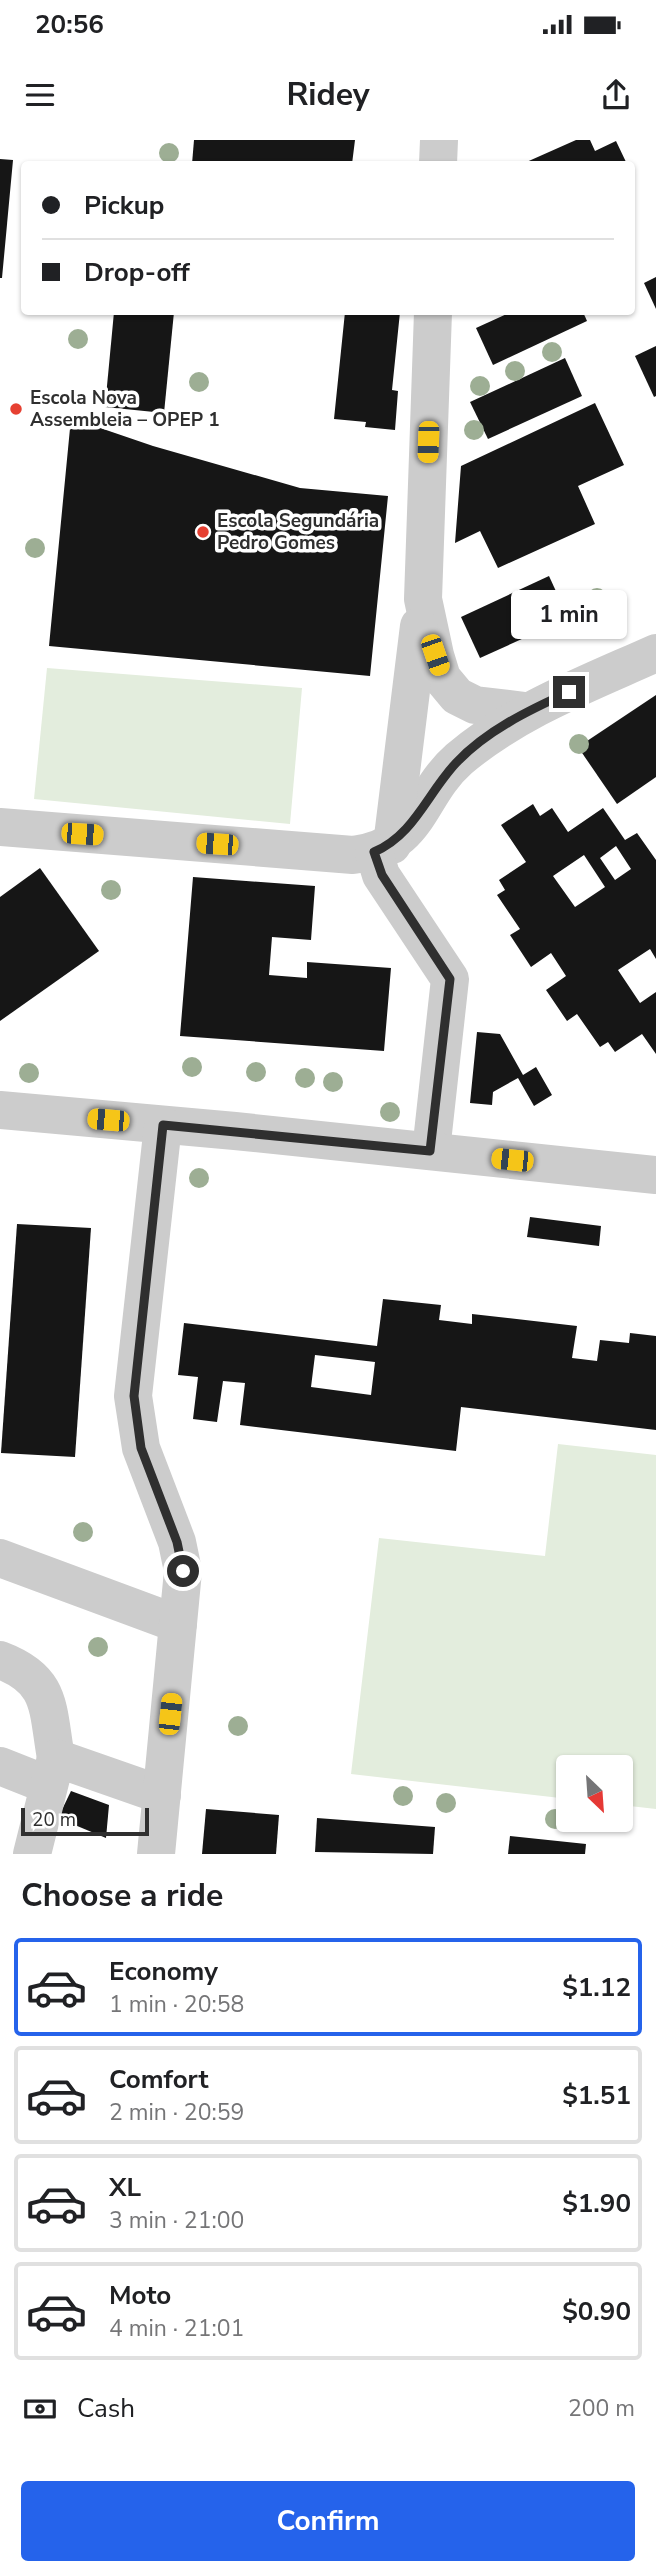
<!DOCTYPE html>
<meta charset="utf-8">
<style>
:root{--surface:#fff;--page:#f6f6f6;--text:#202124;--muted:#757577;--line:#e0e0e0;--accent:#2563eb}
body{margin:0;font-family:"Nunito Sans",sans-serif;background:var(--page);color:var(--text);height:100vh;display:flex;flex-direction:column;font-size:26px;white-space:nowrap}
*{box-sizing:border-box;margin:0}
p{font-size:23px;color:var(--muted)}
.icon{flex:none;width:38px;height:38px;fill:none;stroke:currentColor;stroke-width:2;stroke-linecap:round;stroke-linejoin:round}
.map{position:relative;height:1714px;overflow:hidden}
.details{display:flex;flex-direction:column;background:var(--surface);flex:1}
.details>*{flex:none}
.guide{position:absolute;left:21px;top:21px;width:614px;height:154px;border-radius:7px;box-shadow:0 2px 5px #0004;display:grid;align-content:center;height:154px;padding:0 21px;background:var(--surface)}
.needle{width:46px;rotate:155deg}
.fabs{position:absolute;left:556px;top:1615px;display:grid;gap:14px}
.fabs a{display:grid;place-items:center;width:77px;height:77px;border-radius:7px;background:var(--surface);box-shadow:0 2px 5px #0004;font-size:35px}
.scale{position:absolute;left:21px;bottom:18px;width:128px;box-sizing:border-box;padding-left:7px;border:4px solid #2f2f2f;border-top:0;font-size:19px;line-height:24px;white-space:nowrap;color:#2f2f2f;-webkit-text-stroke:5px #fff;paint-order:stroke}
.end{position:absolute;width:32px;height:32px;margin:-16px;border:9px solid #2f2f2f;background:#fff;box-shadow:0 0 0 4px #fff}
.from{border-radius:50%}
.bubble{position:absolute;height:49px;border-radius:7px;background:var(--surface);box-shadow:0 2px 5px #0004;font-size:23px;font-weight:700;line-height:49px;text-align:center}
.car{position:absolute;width:21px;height:42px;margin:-21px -10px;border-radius:9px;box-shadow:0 0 5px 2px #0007;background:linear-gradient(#f5c518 24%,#345 0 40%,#f5c518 0 76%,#345 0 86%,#f5c518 0)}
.guide b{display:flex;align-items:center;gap:24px;height:66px;font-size:26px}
.guide b+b{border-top:2px solid var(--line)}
.guide i{width:18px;height:18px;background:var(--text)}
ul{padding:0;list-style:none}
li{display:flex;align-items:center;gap:21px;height:98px;margin:0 14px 10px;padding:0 7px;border:4px solid var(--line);border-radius:7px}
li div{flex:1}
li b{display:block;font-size:26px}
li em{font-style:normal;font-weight:700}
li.active{border-color:var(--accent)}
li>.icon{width:63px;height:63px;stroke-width:1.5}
h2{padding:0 21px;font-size:32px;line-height:84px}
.pay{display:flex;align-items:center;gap:18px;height:77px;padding:0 21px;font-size:26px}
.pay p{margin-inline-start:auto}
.primary-button{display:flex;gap:14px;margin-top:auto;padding:14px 21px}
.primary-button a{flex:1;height:80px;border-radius:7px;background:var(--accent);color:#fff;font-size:28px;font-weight:700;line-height:80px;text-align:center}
.status{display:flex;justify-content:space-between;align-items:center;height:49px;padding:0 35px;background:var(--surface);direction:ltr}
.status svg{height:19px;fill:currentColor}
header{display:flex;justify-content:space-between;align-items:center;height:91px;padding:0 21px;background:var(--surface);font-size:32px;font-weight:700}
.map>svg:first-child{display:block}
.green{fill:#e3eddd}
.building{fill:#161616;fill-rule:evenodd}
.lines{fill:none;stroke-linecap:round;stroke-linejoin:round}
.minor{stroke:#ccc;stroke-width:38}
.tree{fill:#9dae94}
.route{stroke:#2f2f2f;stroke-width:9}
.poi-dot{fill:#e64032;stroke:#fff;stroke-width:2.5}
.labels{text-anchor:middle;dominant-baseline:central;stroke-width:7;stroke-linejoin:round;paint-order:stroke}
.poi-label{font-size:19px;font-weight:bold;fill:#2f2f2f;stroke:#fff;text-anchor:start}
</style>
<div class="status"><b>20:56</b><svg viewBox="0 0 49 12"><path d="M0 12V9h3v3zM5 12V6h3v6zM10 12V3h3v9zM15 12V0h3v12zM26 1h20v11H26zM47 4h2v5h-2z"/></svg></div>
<header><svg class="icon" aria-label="menu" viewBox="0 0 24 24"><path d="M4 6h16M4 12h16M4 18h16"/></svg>Ridey<svg class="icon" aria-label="share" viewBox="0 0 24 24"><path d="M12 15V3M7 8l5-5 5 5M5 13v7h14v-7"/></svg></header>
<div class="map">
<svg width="656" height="1714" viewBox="0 0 656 1714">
<rect width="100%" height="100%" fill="#fff"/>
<g class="green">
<path d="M47,528L302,548L290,684L34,659Z"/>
<path d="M558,1304L656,1315V1669L621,1665V1628H569V1659L351,1634L379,1398L545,1416Z"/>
</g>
<g class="building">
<path d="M194,0H355L352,24H192Z"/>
<path d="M576,0H590L595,11L616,1L626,22L522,24Z"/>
<path d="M0,19L13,20L2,138H0Z"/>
<path d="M656,137V169L644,143Z"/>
<path d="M114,172H174L164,273L105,267Z"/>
<path d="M345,172H400L392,250L398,251L395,290L365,287L366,282L334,279Z"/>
<path d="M511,172H583L587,181L493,225L476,188Z"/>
<path d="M656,206V256L654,257L635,216Z"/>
<path d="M565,218L582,256L488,299L470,262Z"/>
<path d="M595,263L624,325L578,346L595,384L498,428L480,391L455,403L461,326Z"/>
<path d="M71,278L153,306L300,348L388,356L370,536L49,506Z"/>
<path d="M549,436L560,460L555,484L480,518L461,477Z"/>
<path d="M656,555V637L617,664L578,607Z"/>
<path d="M533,664L540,676L552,668L568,692L603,668L625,700L637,693L656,720V819L650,809L618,830L640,863L656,852V914L642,894L615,912L608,902L600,907L577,874L567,881L546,850L566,836L551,813L531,827L510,795L520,789L497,755L505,750L499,740L526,722L501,685ZM616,706L631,729L615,740L600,718ZM584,715L605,747L575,767L553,736Z"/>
<path d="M40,728L99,811L0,881V757Z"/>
<path d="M193,737L315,746L311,800L272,797L269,835L307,838V822L391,828L384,911L180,896Z"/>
<path d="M477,892L500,894L523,935L536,927L552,955L534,966L518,938L493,952L492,965L470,963Z"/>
<path d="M530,1077L601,1086L599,1106L527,1097Z"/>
<path d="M17,1084L91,1088L75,1317L1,1313Z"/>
<path d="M383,1159L441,1165L439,1180L472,1184V1174L577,1186L572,1218L597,1221L600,1200L629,1203L630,1193L656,1196V1290L461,1267L456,1311L240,1285L245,1243L223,1241L217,1282L193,1279L198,1237L178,1235L184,1183L377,1206ZM315,1215L375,1222L371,1255L311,1247Z"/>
<path d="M71,1651L109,1665L106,1698L58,1678Z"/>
<path d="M206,1669L279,1675L276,1714H202Z"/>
<path d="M317,1678L435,1687L433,1714L315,1712Z"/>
<path d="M510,1696L586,1704L585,1714H508Z"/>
</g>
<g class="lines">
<g class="minor">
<path d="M438,24L439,0"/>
<path d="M433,172L423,459L435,515L442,538L457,556L475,565L525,571"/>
<path d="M0,687L353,715C422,706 416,657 459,619C517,570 587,544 656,513"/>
<path d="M392,705L419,486"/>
<path d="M374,712L381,735L450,839L431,1011"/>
<path d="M0,970L235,991L656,1035"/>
<path d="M0,1418L178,1484"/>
<path d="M0,1520C53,1540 47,1568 56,1618"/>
<path d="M0,1626L48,1645"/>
<path d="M32,1714L56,1618L162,1655"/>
<path d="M156,1714L183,1431L177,1402L141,1308L133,1256L163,985"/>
</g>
</g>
<g class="tree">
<circle cx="169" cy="13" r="10"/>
<circle cx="78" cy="199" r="10"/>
<circle cx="552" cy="212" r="10"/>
<circle cx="515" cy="231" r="10"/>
<circle cx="199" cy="242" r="10"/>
<circle cx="480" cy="246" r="10"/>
<circle cx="474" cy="290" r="10"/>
<circle cx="35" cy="408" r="10"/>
<circle cx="597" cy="458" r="10"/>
<circle cx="579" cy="604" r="10"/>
<circle cx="111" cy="750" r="10"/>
<circle cx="192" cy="927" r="10"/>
<circle cx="256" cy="932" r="10"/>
<circle cx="29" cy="933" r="10"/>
<circle cx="305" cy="938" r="10"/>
<circle cx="333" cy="942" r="10"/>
<circle cx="390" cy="972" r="10"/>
<circle cx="199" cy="1038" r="10"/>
<circle cx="83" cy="1392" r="10"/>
<circle cx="98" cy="1507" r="10"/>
<circle cx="238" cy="1586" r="10"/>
<circle cx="403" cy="1656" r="10"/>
<circle cx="446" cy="1663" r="10"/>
<circle cx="555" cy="1679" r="10"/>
</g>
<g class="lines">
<path class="route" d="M183,1431L177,1402L141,1308L134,1256L163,985L430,1011L450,839L382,735L374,712C414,695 427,654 456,623C486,591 529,570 569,552"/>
</g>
<g class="poi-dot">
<circle cx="16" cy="269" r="7"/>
<circle cx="203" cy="392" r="7"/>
</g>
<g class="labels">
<g class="poi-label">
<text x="30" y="258">Escola Nova<tspan x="30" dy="22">Assembleia – OPEP 1</tspan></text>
<text x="217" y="381">Escola Segundária<tspan x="217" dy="22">Pedro Gomes</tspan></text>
</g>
</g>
</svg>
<div class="fabs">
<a><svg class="needle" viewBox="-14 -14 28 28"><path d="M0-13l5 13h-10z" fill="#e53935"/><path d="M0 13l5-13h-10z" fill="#757577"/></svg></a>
</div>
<div class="scale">20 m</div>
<i class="end from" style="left:183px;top:1431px"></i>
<i class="end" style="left:569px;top:552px"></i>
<div class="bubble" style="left:511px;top:450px;width:116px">1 min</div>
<i class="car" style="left:428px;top:302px;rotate:182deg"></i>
<i class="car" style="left:435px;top:515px;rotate:161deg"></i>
<i class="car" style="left:82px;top:694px;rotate:94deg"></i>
<i class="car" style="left:217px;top:704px;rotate:274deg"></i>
<i class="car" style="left:108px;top:980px;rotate:275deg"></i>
<i class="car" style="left:512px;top:1020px;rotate:276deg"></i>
<i class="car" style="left:170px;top:1574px;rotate:6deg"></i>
<div class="guide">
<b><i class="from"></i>Pickup</b>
<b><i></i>Drop-off</b>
</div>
</div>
<section class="details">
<h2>Choose a ride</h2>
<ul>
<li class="active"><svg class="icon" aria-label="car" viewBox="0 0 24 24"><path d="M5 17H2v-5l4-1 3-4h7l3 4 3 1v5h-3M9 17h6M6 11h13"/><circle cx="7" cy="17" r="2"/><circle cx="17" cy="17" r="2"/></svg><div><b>Economy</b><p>1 min · 20:58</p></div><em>$1.12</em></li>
<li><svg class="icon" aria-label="car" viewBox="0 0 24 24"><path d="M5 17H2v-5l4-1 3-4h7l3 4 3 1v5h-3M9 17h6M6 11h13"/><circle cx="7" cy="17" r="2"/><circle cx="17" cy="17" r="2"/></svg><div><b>Comfort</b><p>2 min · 20:59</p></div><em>$1.51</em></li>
<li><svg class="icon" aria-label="car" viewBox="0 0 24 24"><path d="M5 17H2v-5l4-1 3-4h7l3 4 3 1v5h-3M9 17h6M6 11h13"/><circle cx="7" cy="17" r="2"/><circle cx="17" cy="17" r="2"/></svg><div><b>XL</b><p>3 min · 21:00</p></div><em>$1.90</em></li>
<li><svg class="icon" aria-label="car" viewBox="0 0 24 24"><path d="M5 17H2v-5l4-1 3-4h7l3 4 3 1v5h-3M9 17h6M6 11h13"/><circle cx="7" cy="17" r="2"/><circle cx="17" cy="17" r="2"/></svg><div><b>Moto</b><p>4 min · 21:01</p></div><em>$0.90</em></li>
</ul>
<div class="pay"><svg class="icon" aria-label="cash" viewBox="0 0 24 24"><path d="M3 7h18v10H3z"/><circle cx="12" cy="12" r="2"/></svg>Cash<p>200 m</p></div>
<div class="primary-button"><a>Confirm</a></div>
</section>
